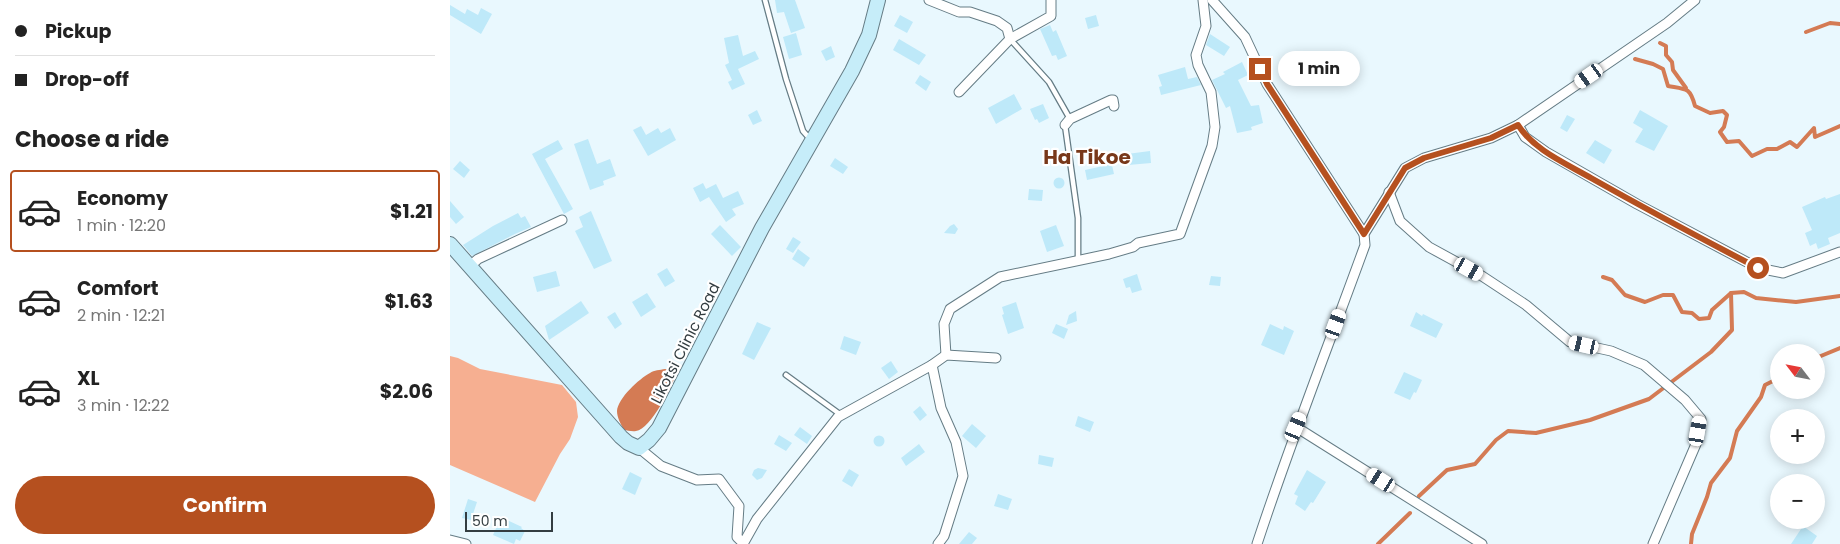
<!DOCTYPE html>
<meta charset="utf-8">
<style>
:root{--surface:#fff;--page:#f2f2f2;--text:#222;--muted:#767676;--line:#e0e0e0;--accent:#b5501f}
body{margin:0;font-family:Poppins,sans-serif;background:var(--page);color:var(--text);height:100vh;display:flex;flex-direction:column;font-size:19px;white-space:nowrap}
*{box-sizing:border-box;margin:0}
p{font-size:16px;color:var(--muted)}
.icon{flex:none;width:28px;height:28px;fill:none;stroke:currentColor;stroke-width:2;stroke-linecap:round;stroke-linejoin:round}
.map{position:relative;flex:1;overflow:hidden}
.sheet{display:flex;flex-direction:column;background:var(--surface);width:450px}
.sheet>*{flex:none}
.guide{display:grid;align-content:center;height:110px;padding:0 15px;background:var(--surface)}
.needle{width:32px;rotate:302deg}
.tools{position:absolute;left:1320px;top:344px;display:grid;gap:10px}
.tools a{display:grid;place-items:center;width:55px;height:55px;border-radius:50%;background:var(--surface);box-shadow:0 2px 12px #0003;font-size:25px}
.scale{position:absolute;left:15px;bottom:12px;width:88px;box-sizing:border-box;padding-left:5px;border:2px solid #333d41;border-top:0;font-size:14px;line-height:18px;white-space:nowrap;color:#333d41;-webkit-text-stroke:4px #fff;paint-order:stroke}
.end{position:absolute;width:22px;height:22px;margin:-11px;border:6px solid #b5501f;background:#fff;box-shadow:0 0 0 2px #fff}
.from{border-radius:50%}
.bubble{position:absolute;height:35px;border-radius:18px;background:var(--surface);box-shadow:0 2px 12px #0003;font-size:16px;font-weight:700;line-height:35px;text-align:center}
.car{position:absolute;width:15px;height:30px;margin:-15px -8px;border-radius:6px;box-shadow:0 0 4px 1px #0007;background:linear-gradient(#fff 24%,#345 0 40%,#fff 0 76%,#345 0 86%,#fff 0)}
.guide b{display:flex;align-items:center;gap:18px;height:48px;font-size:19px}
.guide b+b{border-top:1px solid var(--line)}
.guide i{width:12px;height:12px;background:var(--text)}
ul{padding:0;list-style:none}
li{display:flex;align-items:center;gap:15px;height:82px;margin:0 10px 8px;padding:0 5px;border:2px solid transparent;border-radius:5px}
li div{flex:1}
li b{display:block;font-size:19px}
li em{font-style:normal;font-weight:700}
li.selected{border-color:var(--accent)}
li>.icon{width:45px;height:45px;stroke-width:1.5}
h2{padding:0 15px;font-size:22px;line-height:60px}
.primary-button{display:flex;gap:10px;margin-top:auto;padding:10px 15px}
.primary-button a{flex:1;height:58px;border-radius:30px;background:var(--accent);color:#fff;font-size:20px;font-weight:700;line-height:58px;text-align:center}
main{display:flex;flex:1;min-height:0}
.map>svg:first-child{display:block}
.green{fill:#f6af91}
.water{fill:#d47b54}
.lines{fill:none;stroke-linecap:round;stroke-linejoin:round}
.stream{stroke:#d47b54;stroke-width:4}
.building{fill:#bee9f9}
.lane-casing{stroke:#657c85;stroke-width:7}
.street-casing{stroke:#657c85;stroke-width:11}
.secondary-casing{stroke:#657c85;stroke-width:16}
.lane{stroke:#fff;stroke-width:4.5}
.street{stroke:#fff;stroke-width:9}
.secondary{stroke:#c6edf9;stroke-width:14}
.route{stroke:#b5501f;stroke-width:6}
.labels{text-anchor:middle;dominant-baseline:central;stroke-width:4.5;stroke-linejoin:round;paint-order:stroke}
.street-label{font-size:15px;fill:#333d41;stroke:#fff}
.district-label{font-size:20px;font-weight:bold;fill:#78381a;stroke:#fff}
</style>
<main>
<section class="sheet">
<div class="guide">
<b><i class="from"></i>Pickup</b>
<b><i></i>Drop-off</b>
</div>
<h2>Choose a ride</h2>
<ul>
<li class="selected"><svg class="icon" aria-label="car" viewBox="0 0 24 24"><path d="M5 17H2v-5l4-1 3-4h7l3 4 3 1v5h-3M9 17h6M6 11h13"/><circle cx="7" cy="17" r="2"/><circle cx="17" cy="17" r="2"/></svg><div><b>Economy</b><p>1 min · 12:20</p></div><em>$1.21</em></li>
<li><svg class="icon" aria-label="car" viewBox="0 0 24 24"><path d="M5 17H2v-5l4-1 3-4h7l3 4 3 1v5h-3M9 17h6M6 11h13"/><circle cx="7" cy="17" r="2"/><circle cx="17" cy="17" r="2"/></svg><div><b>Comfort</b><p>2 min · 12:21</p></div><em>$1.63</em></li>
<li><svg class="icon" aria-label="car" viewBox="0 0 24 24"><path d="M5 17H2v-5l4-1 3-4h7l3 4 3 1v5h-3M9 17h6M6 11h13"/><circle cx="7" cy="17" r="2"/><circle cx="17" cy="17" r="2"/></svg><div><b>XL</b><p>3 min · 12:22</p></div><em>$2.06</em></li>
</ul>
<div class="primary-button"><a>Confirm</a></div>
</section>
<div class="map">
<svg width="1390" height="544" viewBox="0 0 1390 544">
<rect width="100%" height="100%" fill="#e9f8fe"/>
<path class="green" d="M0,356L8,358L30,369L112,385L126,402L128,417L120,439L110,454L85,502L0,465Z"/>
<path class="water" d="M215,369L227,371C223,385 201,429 186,431C182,432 177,430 174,430C171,424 167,418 167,411C168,398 189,379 200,373C204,370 210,370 215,369Z"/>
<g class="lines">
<g class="stream">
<path d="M1356,32L1380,23L1390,24"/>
<path d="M1210,43L1216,46V55L1222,62L1223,70L1236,88"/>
<path d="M1185,59L1203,64L1213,69L1218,86C1236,89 1240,87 1245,106L1260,113L1273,111L1277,115L1274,127L1270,132L1277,142L1289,141L1302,156L1317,149H1327L1340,142L1347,147L1364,128L1365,137L1390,126"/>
<path d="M1153,277L1162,280L1175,295L1195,302L1213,295H1223L1232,312L1242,313L1249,319L1259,318L1262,310L1281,293L1294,292L1306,298L1346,302L1390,296"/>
<path d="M1366,358L1390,348"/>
<path d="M969,496L997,470L1025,464L1046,440L1058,431L1086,433L1140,420L1199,399L1261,352L1282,330L1281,293"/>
<path d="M928,544L960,513"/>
<path d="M1241,544L1242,534L1257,497L1261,483L1280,458L1287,431L1311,397L1315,385L1329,378"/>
</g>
</g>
<g class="building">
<path d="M325,0H345L355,28L341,33L334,12L327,13Z"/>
<path d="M0,5L15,14L17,9L28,15L31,8L42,14L31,34L0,15Z"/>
<path d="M450,15L463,22L457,33L444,26Z"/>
<path d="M646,15L649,26L638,29L635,18Z"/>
<path d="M600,25L603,32L606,30L617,56L608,60L606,55L602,56L590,29Z"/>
<path d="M346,33L352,55L339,59L333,37Z"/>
<path d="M760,34L780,47L774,56L756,45Z"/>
<path d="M288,35L293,56L305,51L309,59L288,69L295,84L282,90L278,82L282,80L275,65L279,63L274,38Z"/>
<path d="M449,39L476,55L469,65L443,50Z"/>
<path d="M381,46L385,57L376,61L371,51Z"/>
<path d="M792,62L798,75L788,80L801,106L809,105L813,123L801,127L802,130L787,133L780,106L776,108L762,80L775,74L773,72Z"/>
<path d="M735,67L738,79L747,77L751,85L711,95L709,87L712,86L708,75Z"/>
<path d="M470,75L481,82L476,91L465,83Z"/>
<path d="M564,94L572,109L546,124L538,108Z"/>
<path d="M593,104L599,118L589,123L587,119L585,120L580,109Z"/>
<path d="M307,110L312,121L303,125L298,115Z"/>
<path d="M1190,110L1218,126L1204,151L1185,142L1193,129L1183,123Z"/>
<path d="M1117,115L1125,119L1117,132L1110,128Z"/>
<path d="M191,126L196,135L208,128L211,133L220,128L226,140L198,156L183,130Z"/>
<path d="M138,139L147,164L160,159L166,176L153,181L154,185L140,190L124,144Z"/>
<path d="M108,140L113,149L95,159L123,209L114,214L82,154Z"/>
<path d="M1145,140L1162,150L1154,164L1136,153Z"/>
<path d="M700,151L701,163L678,165L677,154Z"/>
<path d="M385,158L398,167L393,174L380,166Z"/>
<path d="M10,161L20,170L14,178L3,169Z"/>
<path d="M658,165H662L664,174L637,180L635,170Z"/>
<circle cx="609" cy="183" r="5.5"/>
<path d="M253,183L256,189L266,184L273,198L288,191L294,204L282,209L286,215L276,222L259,197L250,202L243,188Z"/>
<path d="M579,189L593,190L592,201L578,200Z"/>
<path d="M1390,194V233L1378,238L1380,244L1368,249L1366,243L1360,246L1355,233L1362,230L1352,207L1375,197L1376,199Z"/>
<path d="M0,201L14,217L6,224L0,217Z"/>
<path d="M141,211L162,261L144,269L125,231L133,227L129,217Z"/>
<path d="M68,213L71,218L75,216L81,227L65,234L22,256L13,245L43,226Z"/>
<path d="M504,224L508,229L505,234L494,233L500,226Z"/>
<path d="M270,225L291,247L282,256L261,234Z"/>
<path d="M606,225L614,246L597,252L590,231Z"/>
<path d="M343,237L351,242L343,253L336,249Z"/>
<path d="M348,249L360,258L354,267L342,259Z"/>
<path d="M217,268L225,281L215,287L207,274Z"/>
<path d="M106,271L110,286L87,292L83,277Z"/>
<path d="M687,274L692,290L682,293L680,287L676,288L673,279Z"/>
<path d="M761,276L771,277L770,286L759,285Z"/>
<path d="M197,293L206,307L191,317L182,302Z"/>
<path d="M131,301L139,313L99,340L95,326Z"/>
<path d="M566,302L574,328L558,334L552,315L554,314L552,307Z"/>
<path d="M626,311L627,321L616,325L619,315Z"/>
<path d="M165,312L172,324L165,329L157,317Z"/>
<path d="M966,312L972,316L973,314L993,324L986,338L960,326Z"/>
<path d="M307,322L321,328L304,360L292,354Z"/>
<path d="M606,324L618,329L614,339L602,333Z"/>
<path d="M820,324L833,330L834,326L844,331L834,355L811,345Z"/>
<path d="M394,336L411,342L406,355L390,349Z"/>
<path d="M441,361L448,372L439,379L431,368Z"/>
<path d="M954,372L972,380L966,393L964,392L960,400L944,393Z"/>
<path d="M470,406L477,415L470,421L463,412Z"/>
<path d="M628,416L644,422L640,432L625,426Z"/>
<path d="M522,424L536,436L526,448L512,436Z"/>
<path d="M350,427L362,436L357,444L344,435Z"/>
<path d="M329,435L342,443L336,451L324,444Z"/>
<circle cx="429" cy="441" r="5.5"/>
<path d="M469,444L475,452L456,466L451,458Z"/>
<path d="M589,455L604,458L602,467L588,464Z"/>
<path d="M308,468L317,470L312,478L307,480L302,475L304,470Z"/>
<path d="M399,469L409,475L402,487L392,481Z"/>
<path d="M857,470L876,482L863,503L861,502L855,511L845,504L848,496L844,494Z"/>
<path d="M180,472L192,478L185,495L172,489Z"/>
<path d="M548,494L562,499L558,510L544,506Z"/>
<path d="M18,499L27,502L21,520L12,518Z"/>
<path d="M57,520L72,527L71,528L75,531L70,541L66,539L64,544L43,535L49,522L55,525Z"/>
<path d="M1353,526L1367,536L1362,544H1341Z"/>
<path d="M519,532L527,538L522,544H509Z"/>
</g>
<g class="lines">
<g class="lane-casing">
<g id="lane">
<path d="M315,0L336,79L353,131L361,140"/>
<path d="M560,39L599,82L620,119"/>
<path d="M615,125L628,218V260"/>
<path d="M336,375L391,415"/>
</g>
</g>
<g class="street-casing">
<g id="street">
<path d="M479,0L509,12H520L547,21L557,28L560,39"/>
<path d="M762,0L795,37L817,84L914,234"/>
<path d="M509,92L560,39L601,16V0"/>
<path d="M615,125L620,119L661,100H663L664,106"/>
<path d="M1068,125L1075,137L1096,152L1187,204L1308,268L1333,273L1390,252"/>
<path d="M939,192L950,221L979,247L1032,276L1076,305L1120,342L1161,351L1194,365L1235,400L1251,419L1246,444L1203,544"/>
<path d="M20,266L28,259L112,220"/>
<path d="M496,355L494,324L500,309L550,277L659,254L683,247L688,243L730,234L762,146L765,127L761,92L748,65L746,55L756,26L753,0"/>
<path d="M482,365L496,355L546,358"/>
<path d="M846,427L1032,544"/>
<path d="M189,448L211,466L247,480L269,479L289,506L287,537L293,543"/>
<path d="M0,540L16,544"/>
<path d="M293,544L307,519L388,417L482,365L491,408L506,442L513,476L494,536L488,544"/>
<path d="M807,544C840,443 879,344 915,245L914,234L955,168L974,158L1041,138L1068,125L1217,23L1245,0"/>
</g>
</g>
<g class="secondary-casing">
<path id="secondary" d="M0,244L171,437L178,443L189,448L199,440L209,428L312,228L402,71L419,35L428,0"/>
</g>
<use href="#lane" class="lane"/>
<use href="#street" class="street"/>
<use href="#secondary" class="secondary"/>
</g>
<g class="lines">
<path class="route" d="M810,69L817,84L914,234L955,168L974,158L1041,138L1068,125C1084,150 1115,163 1141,178C1196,209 1252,239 1308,268"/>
</g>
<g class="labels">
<g class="street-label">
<text transform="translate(235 343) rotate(-63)">Likotsi Clinic Road</text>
</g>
<g class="district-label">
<text x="637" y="157">Ha Tikoe</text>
</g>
</g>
</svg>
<div class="tools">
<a><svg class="needle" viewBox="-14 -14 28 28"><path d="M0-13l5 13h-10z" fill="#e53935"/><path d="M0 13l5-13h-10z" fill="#767676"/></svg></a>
<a>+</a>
<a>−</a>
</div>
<div class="scale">50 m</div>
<i class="end from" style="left:1308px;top:268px"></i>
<i class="end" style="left:810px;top:69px"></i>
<div class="bubble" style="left:828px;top:51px;width:82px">1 min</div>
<i class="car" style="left:1139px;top:76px;rotate:235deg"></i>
<i class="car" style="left:1019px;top:269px;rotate:119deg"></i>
<i class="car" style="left:886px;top:324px;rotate:20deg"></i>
<i class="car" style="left:1134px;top:345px;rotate:283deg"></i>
<i class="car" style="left:846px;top:427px;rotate:23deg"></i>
<i class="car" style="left:1248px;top:431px;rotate:10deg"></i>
<i class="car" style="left:931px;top:480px;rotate:302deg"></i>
</div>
</main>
